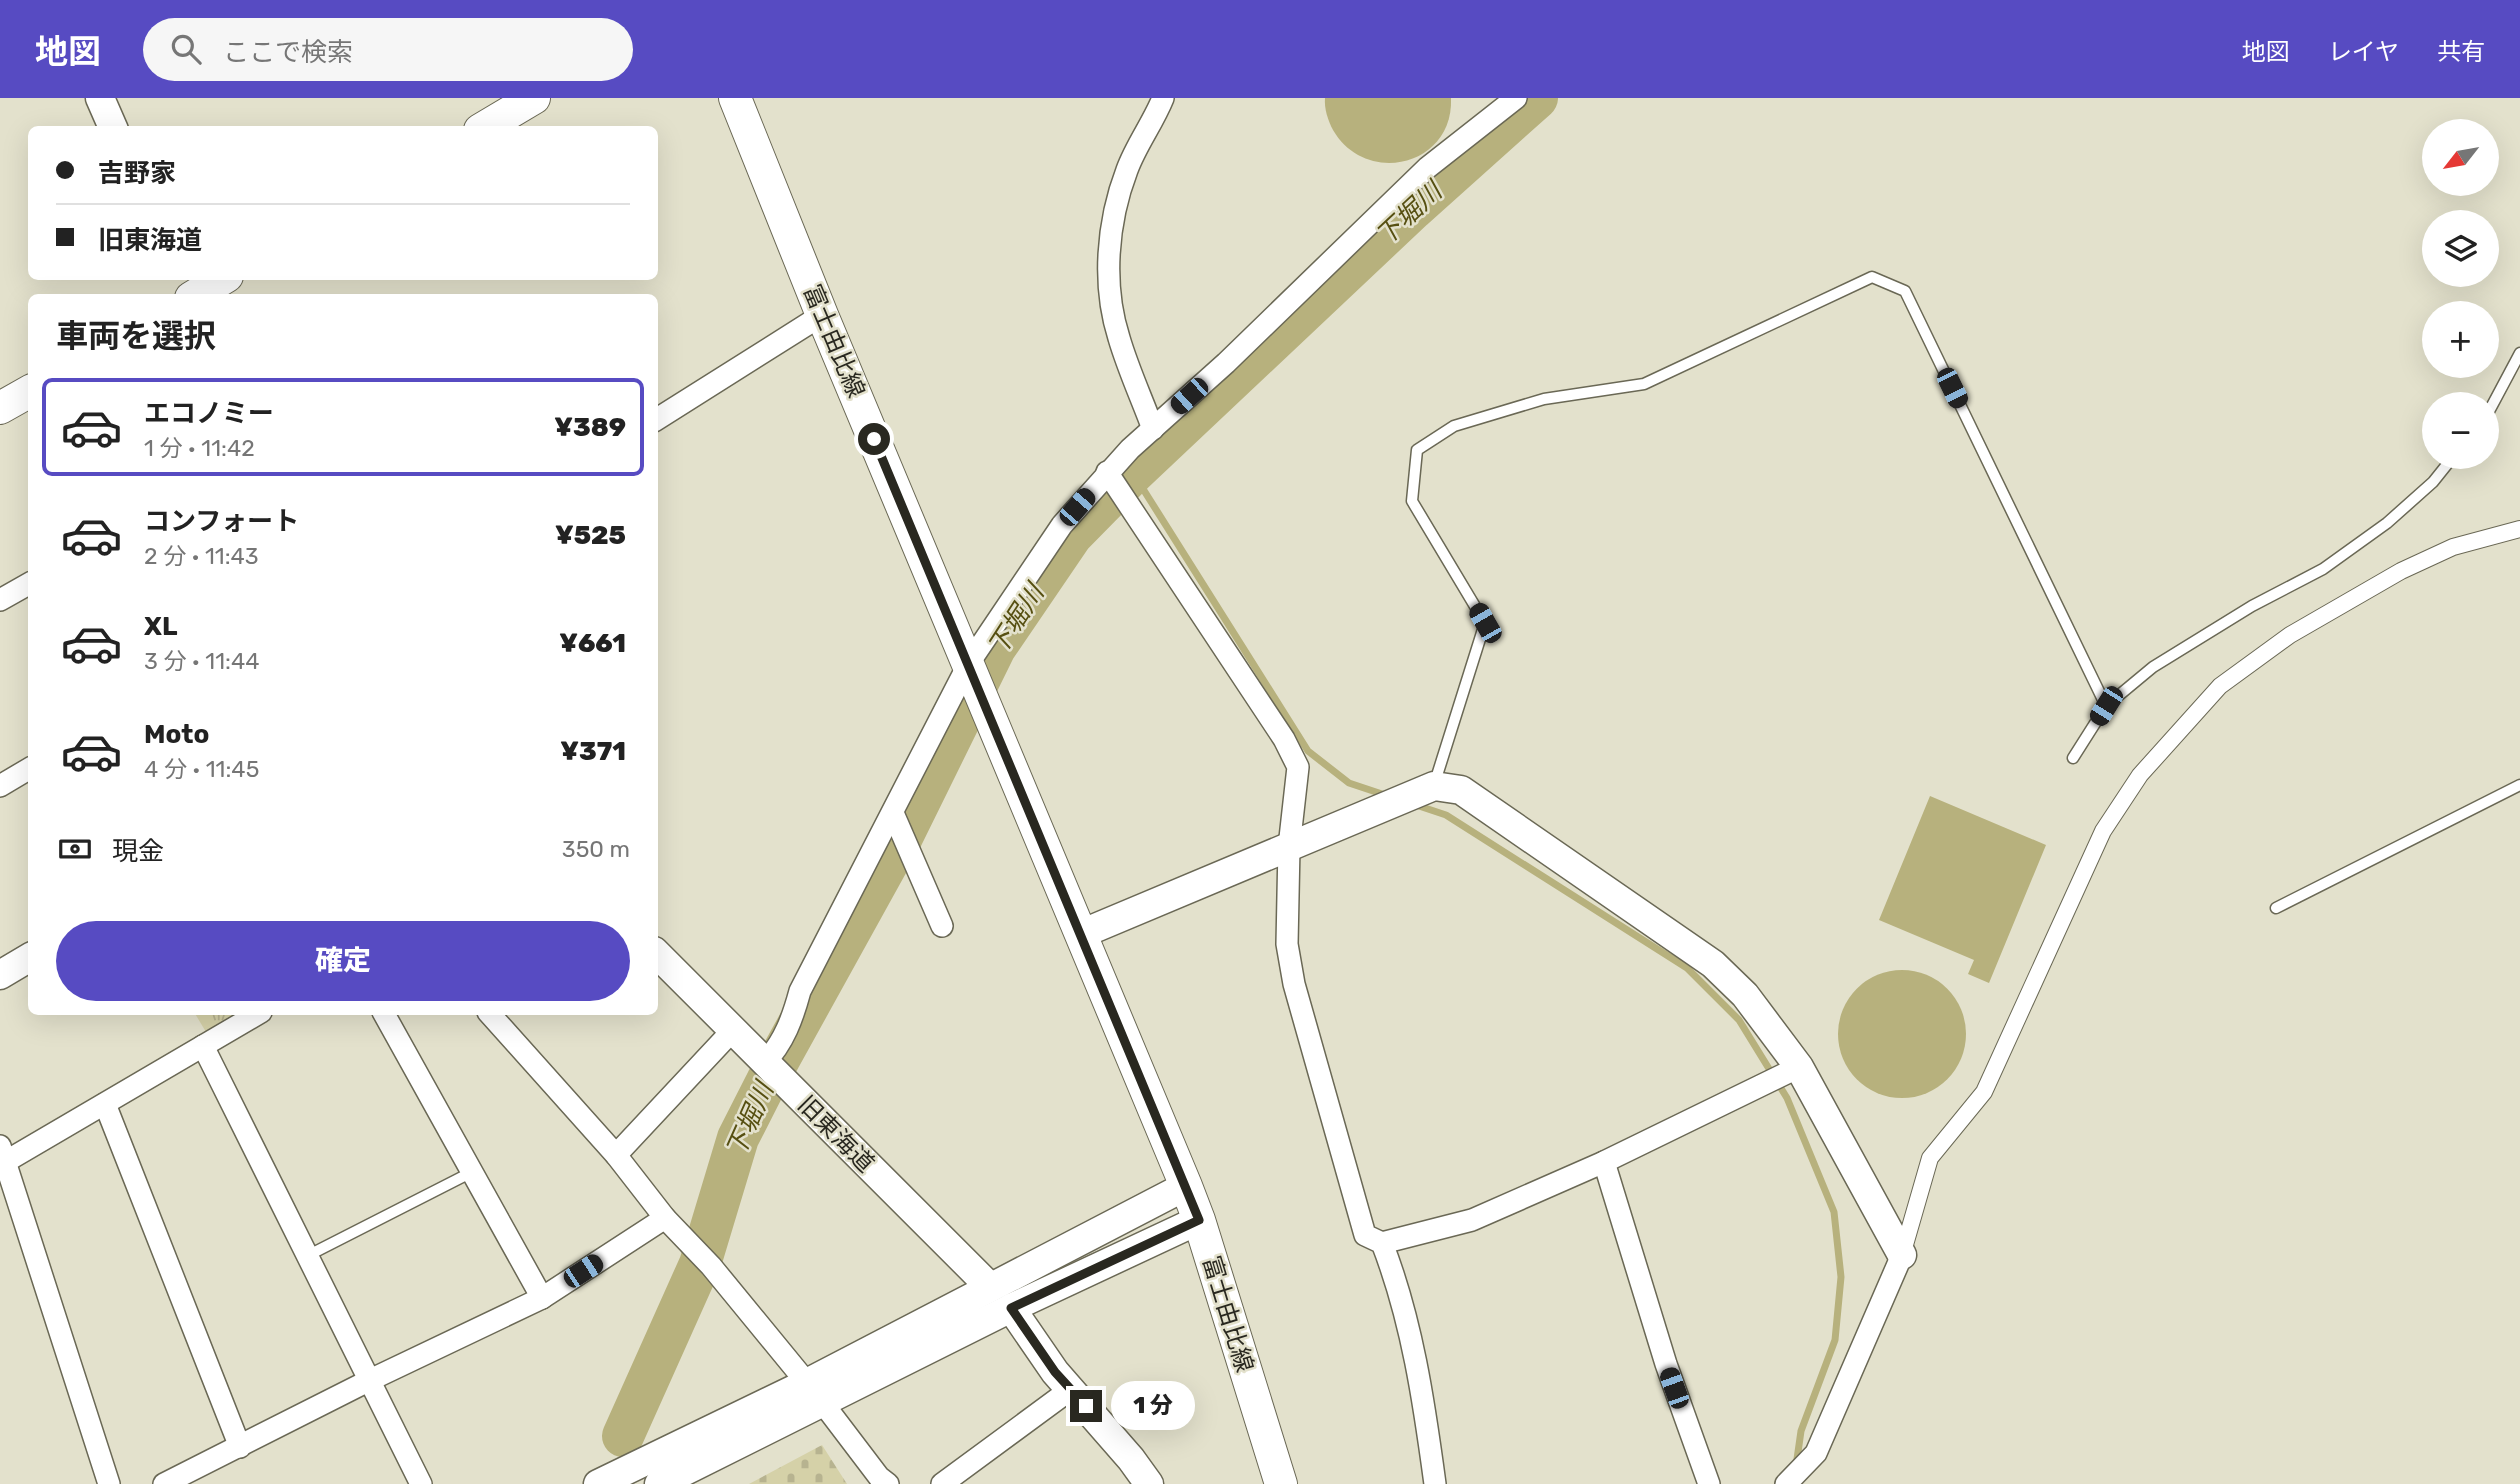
<!DOCTYPE html>
<html lang="ja">
<meta charset="utf-8">
<style>
:root{--surface:#fff;--page:#f6f6f6;--text:#222;--muted:#767676;--line:#e0e0e0;--accent:#574bc2}
body{margin:0;font-family:Rubik,"Noto Sans JP",sans-serif;background:var(--page);color:var(--text);height:100vh;display:flex;flex-direction:column;font-size:26px;white-space:nowrap}
*{box-sizing:border-box;margin:0}
p{font-size:23px;color:var(--muted)}
.icon{flex:none;width:38px;height:38px;fill:none;stroke:currentColor;stroke-width:2;stroke-linecap:round;stroke-linejoin:round}
.map{position:relative;flex:1;overflow:hidden}
.side{position:absolute;left:28px;top:196px;width:630px;height:721px;display:flex;flex-direction:column;background:var(--surface);border-radius:10px;box-shadow:0 7px 28px #0002}
.side>*{flex:none}
.top-card{position:absolute;left:28px;top:28px;width:630px;height:154px;border-radius:10px;box-shadow:0 7px 28px #0002;display:grid;align-content:center;height:154px;padding:0 28px;background:var(--surface)}
.needle{width:46px;rotate:239deg}
.controls{position:absolute;left:2422px;top:21px;display:grid;gap:14px}
.controls a{display:grid;place-items:center;width:77px;height:77px;border-radius:50%;background:var(--surface);box-shadow:0 7px 28px #0002;font-size:35px}
.end{position:absolute;width:32px;height:32px;margin:-16px;border:9px solid #292820;background:#fff;box-shadow:0 0 0 4px #fff}
.from{border-radius:50%}
.bubble{position:absolute;height:49px;border-radius:24px;background:var(--surface);box-shadow:0 7px 28px #0002;font-size:23px;font-weight:800;line-height:49px;text-align:center}
.car{position:absolute;width:21px;height:42px;margin:-21px -10px;border-radius:9px;box-shadow:0 0 5px 2px #0007;background:linear-gradient(#222 24%,#8ab4d8 0 40%,#222 0 76%,#8ab4d8 0 86%,#222 0)}
.top-card b{display:flex;align-items:center;gap:24px;height:66px;font-size:26px}
.top-card b+b{border-top:2px solid var(--line)}
.top-card i{width:18px;height:18px;background:var(--text)}
ul{padding:0;list-style:none}
li{display:flex;align-items:center;gap:21px;height:98px;margin:0 14px 10px;padding:0 14px;border:4px solid transparent;border-radius:10px}
li div{flex:1}
li b{display:block;font-size:26px}
li em{font-style:normal;font-weight:800}
li.on{border-color:var(--accent)}
li>.icon{width:63px;height:63px;stroke-width:1.5}
h2{padding:0 28px;font-size:32px;line-height:84px}
.pay{display:flex;align-items:center;gap:18px;height:77px;padding:0 28px;font-size:26px}
.pay p{margin-inline-start:auto}
.action{display:flex;gap:14px;margin-top:auto;padding:14px 28px}
.action a{flex:1;height:80px;border-radius:42px;background:var(--accent);color:#fff;font-size:28px;font-weight:800;line-height:80px;text-align:center}
header{display:flex;align-items:center;gap:42px;box-sizing:border-box;height:98px;padding:0 35px;background:var(--accent);color:#fff}
header strong{font-size:33px}
nav{display:flex;gap:38px;margin-inline-start:auto;font-size:24px}
.search{width:490px;height:63px;background:var(--page);display:flex;align-items:center;gap:18px;box-sizing:border-box;padding:0 24px;border-radius:38px;color:var(--muted);font-size:26px}
.map>svg:first-child{display:block}
.cemetery{fill:url(#cemetery-stones)}
.park{fill:url(#park-tufts)}
.water{fill:#b7b17d}
.lines{fill:none;stroke-linecap:round;stroke-linejoin:round}
.stream{stroke:#b7b17d;stroke-width:7}
.river{stroke:#b7b17d;stroke-width:42}
.service-casing{stroke:#6a6855;stroke-width:13}
.pedestrian-casing{stroke:#6a6855;stroke-width:18}
.minor-casing{stroke:#6a6855;stroke-width:24}
.tertiary-casing{stroke:#6a6855;stroke-width:31}
.secondary-casing{stroke:#6a6855;stroke-width:34}
.service{stroke:#fff;stroke-width:10}
.pedestrian{stroke:#fff;stroke-width:16}
.minor{stroke:#fff;stroke-width:21}
.tertiary{stroke:#fff;stroke-width:28}
.secondary{stroke:#fff;stroke-width:32}
.route{stroke:#292820;stroke-width:9}
.labels{text-anchor:middle;dominant-baseline:central;stroke-width:5;stroke-linejoin:round;paint-order:stroke}
.street-label{font-size:24px;fill:#292820;stroke:#e3e1cc}
.water-label{font-size:26px;font-style:italic;fill:#564f11;stroke:#e3e1cc}
</style>
<header>
<strong>地図</strong>
<div class="search"><svg class="icon" aria-label="search" viewBox="0 0 24 24"><circle cx="10" cy="10" r="6"/><path d="M15 15l6 6"/></svg>ここで検索</div>
<nav><a>地図</a><a>レイヤ</a><a>共有</a></nav>
</header>
<div class="map">
<svg width="2520" height="1386" viewBox="0 0 2520 1386">
<defs>
<pattern id="cemetery-stones" width="16" height="16" patternUnits="userSpaceOnUse" patternTransform="scale(1.75)"><rect width="16" height="16" fill="#d5d1a8"/><path d="M2 7V4a2 2 0 0 1 4 0v3zM10 15v-3a2 2 0 0 1 4 0v3z" fill="#b7b390"/></pattern>
<pattern id="park-tufts" width="24" height="20" patternUnits="userSpaceOnUse" patternTransform="scale(1.75)"><rect width="24" height="20" fill="#d5d1a8"/><path d="M3 7l-1-3M5 7V3M7 7l1-3M15 17l-1-3M17 17v-4M19 17l1-3" fill="none" stroke="#b7b390"/></pattern>
</defs>
<rect width="100%" height="100%" fill="#e3e1cc"/>
<path class="cemetery" d="M822,1347L847,1386H749Z"/>
<path class="park" d="M194,914H241L206,934Z"/>
<g class="water">
<path d="M1325,0H1451C1454,68 1366,89 1333,32C1328,23 1324,10 1325,0Z"/>
<path d="M1930,698L2046,747L1989,885L1968,876L1974,862L1879,822Z"/>
<circle cx="1902" cy="936" r="64"/>
</g>
<g class="lines">
<g class="stream">
<path d="M1133,375L1308,653L1349,685L1388,698"/>
<path d="M1413,706L1446,717L1687,870L1739,922L1787,1000L1834,1114L1841,1179L1835,1242L1801,1333L1796,1368"/>
</g>
<path class="river" d="M623,1338L700,1166L738,1040L767,983L903,737L995,550L1072,437L1133,375L1413,111L1537,0"/>
<g class="service-casing">
<g id="service">
<path d="M2487,317L2520,255"/>
<path d="M2073,660L2106,608L2153,569L2252,508L2323,471L2387,425L2433,384L2453,359"/>
<path d="M1434,687L1485,525L1412,403L1417,352L1454,328L1544,301L1644,286L1872,179L1905,193L2106,608"/>
<path d="M2276,810L2520,687"/>
<path d="M307,1158L472,1074"/>
</g>
</g>
<g class="pedestrian-casing">
<path id="pedestrian" d="M1902,1157L1930,1060L1984,994L2103,733L2140,677L2220,588L2290,537L2401,473L2453,449L2520,431"/>
</g>
<g class="minor-casing">
<g id="minor">
<path d="M654,323L822,217"/>
<path d="M1153,331C1142,301 1128,271 1119,240C1102,187 1107,124 1127,72C1136,47 1153,25 1163,0"/>
<path d="M1107,374L1284,641L1298,669L1289,749L1287,846L1294,886L1365,1137L1382,1145C1412,1222 1424,1304 1435,1386"/>
<path d="M0,502L32,484"/>
<path d="M0,688L32,669"/>
<path d="M893,715L942,828"/>
<path d="M383,914L542,1200"/>
<path d="M488,914L616,1057L665,1120L711,1168L807,1285"/>
<path d="M203,948L421,1386"/>
<path d="M764,965C784,945 793,919 800,893L969,565L1062,427L1130,351L1226,265L1427,70L1516,0"/>
<path d="M105,1006L240,1349"/>
<path d="M0,1048L109,1386"/>
<path d="M616,1057L732,933"/>
<path d="M5,1064L261,914"/>
<path d="M1604,1064L1666,1266L1709,1386"/>
<path d="M1382,1145L1472,1122L1604,1064L1799,969"/>
<path d="M822,1304L879,1379L888,1386"/>
<path d="M164,1386L368,1283L542,1200L665,1120"/>
<path d="M942,1386L1071,1291"/>
<path d="M1786,1386L1816,1355L1902,1157"/>
</g>
</g>
<g class="tertiary-casing">
<g id="tertiary">
<path d="M100,0L114,32"/>
<path d="M1081,836L1434,688L1461,692L1713,866L1745,897L1799,969L1902,1157"/>
<path d="M654,853L990,1189"/>
<path d="M0,877L32,858"/>
<path d="M1011,1210L1055,1274L1131,1361L1149,1386"/>
<path d="M598,1386L807,1285L1186,1088"/>
<path d="M659,1386L1011,1210L1199,1122"/>
</g>
</g>
<g class="secondary-casing">
<g id="secondary">
<path d="M735,0L822,217L1186,1088L1199,1122L1281,1386"/>
<path d="M480,32L534,0"/>
<path d="M191,200L227,178"/>
<path d="M0,310L32,292"/>
</g>
</g>
<use href="#service" class="service"/>
<use href="#pedestrian" class="pedestrian"/>
<use href="#minor" class="minor"/>
<use href="#tertiary" class="tertiary"/>
<use href="#secondary" class="secondary"/>
</g>
<g class="lines">
<path class="route" d="M874,341L1199,1122L1011,1210L1055,1274L1086,1308"/>
</g>
<g class="labels">
<g class="street-label">
<text transform="translate(834 243) rotate(67)">富士由比線</text>
<text transform="translate(836 1036) rotate(45)">旧東海道</text>
<text transform="translate(1228 1216) rotate(73)">富士由比線</text>
</g>
<g class="water-label">
<text transform="translate(1409 116) rotate(-43)">下堀川</text>
<text transform="translate(1016 522) rotate(-57)">下堀川</text>
<text transform="translate(750 1022) rotate(-66)">下堀川</text>
</g>
</g>
</svg>
<div class="controls">
<a><svg class="needle" viewBox="-14 -14 28 28"><path d="M0-13l5 13h-10z" fill="#e53935"/><path d="M0 13l5-13h-10z" fill="#767676"/></svg></a>
<a><svg class="icon" aria-label="layers" viewBox="0 0 24 24"><path d="M12 4l9 5-9 5-9-5zM3 14l9 5 9-5"/></svg></a>
<a>+</a>
<a>−</a>
</div>
<i class="end from" style="left:874px;top:341px"></i>
<i class="end" style="left:1086px;top:1308px"></i>
<div class="bubble" style="left:1111px;top:1283px;width:84px">1 分</div>
<i class="car" style="left:1952px;top:290px;rotate:154deg"></i>
<i class="car" style="left:1189px;top:298px;rotate:228deg"></i>
<i class="car" style="left:1077px;top:409px;rotate:41deg"></i>
<i class="car" style="left:1485px;top:525px;rotate:330deg"></i>
<i class="car" style="left:2106px;top:608px;rotate:212deg"></i>
<i class="car" style="left:583px;top:1173px;rotate:57deg"></i>
<i class="car" style="left:1674px;top:1290px;rotate:340deg"></i>
<div class="top-card">
<b><i class="from"></i>吉野家</b>
<b><i></i>旧東海道</b>
</div>
<section class="side">
<h2>車両を選択</h2>
<ul>
<li class="on"><svg class="icon" aria-label="car" viewBox="0 0 24 24"><path d="M5 17H2v-5l4-1 3-4h7l3 4 3 1v5h-3M9 17h6M6 11h13"/><circle cx="7" cy="17" r="2"/><circle cx="17" cy="17" r="2"/></svg><div><b>エコノミー</b><p>1 分 · 11:42</p></div><em>¥389</em></li>
<li><svg class="icon" aria-label="car" viewBox="0 0 24 24"><path d="M5 17H2v-5l4-1 3-4h7l3 4 3 1v5h-3M9 17h6M6 11h13"/><circle cx="7" cy="17" r="2"/><circle cx="17" cy="17" r="2"/></svg><div><b>コンフォート</b><p>2 分 · 11:43</p></div><em>¥525</em></li>
<li><svg class="icon" aria-label="car" viewBox="0 0 24 24"><path d="M5 17H2v-5l4-1 3-4h7l3 4 3 1v5h-3M9 17h6M6 11h13"/><circle cx="7" cy="17" r="2"/><circle cx="17" cy="17" r="2"/></svg><div><b>XL</b><p>3 分 · 11:44</p></div><em>¥661</em></li>
<li><svg class="icon" aria-label="car" viewBox="0 0 24 24"><path d="M5 17H2v-5l4-1 3-4h7l3 4 3 1v5h-3M9 17h6M6 11h13"/><circle cx="7" cy="17" r="2"/><circle cx="17" cy="17" r="2"/></svg><div><b>Moto</b><p>4 分 · 11:45</p></div><em>¥371</em></li>
</ul>
<div class="pay"><svg class="icon" aria-label="cash" viewBox="0 0 24 24"><path d="M3 7h18v10H3z"/><circle cx="12" cy="12" r="2"/></svg>現金<p>350 m</p></div>
<div class="action"><a>確定</a></div>
</section>
</div>
